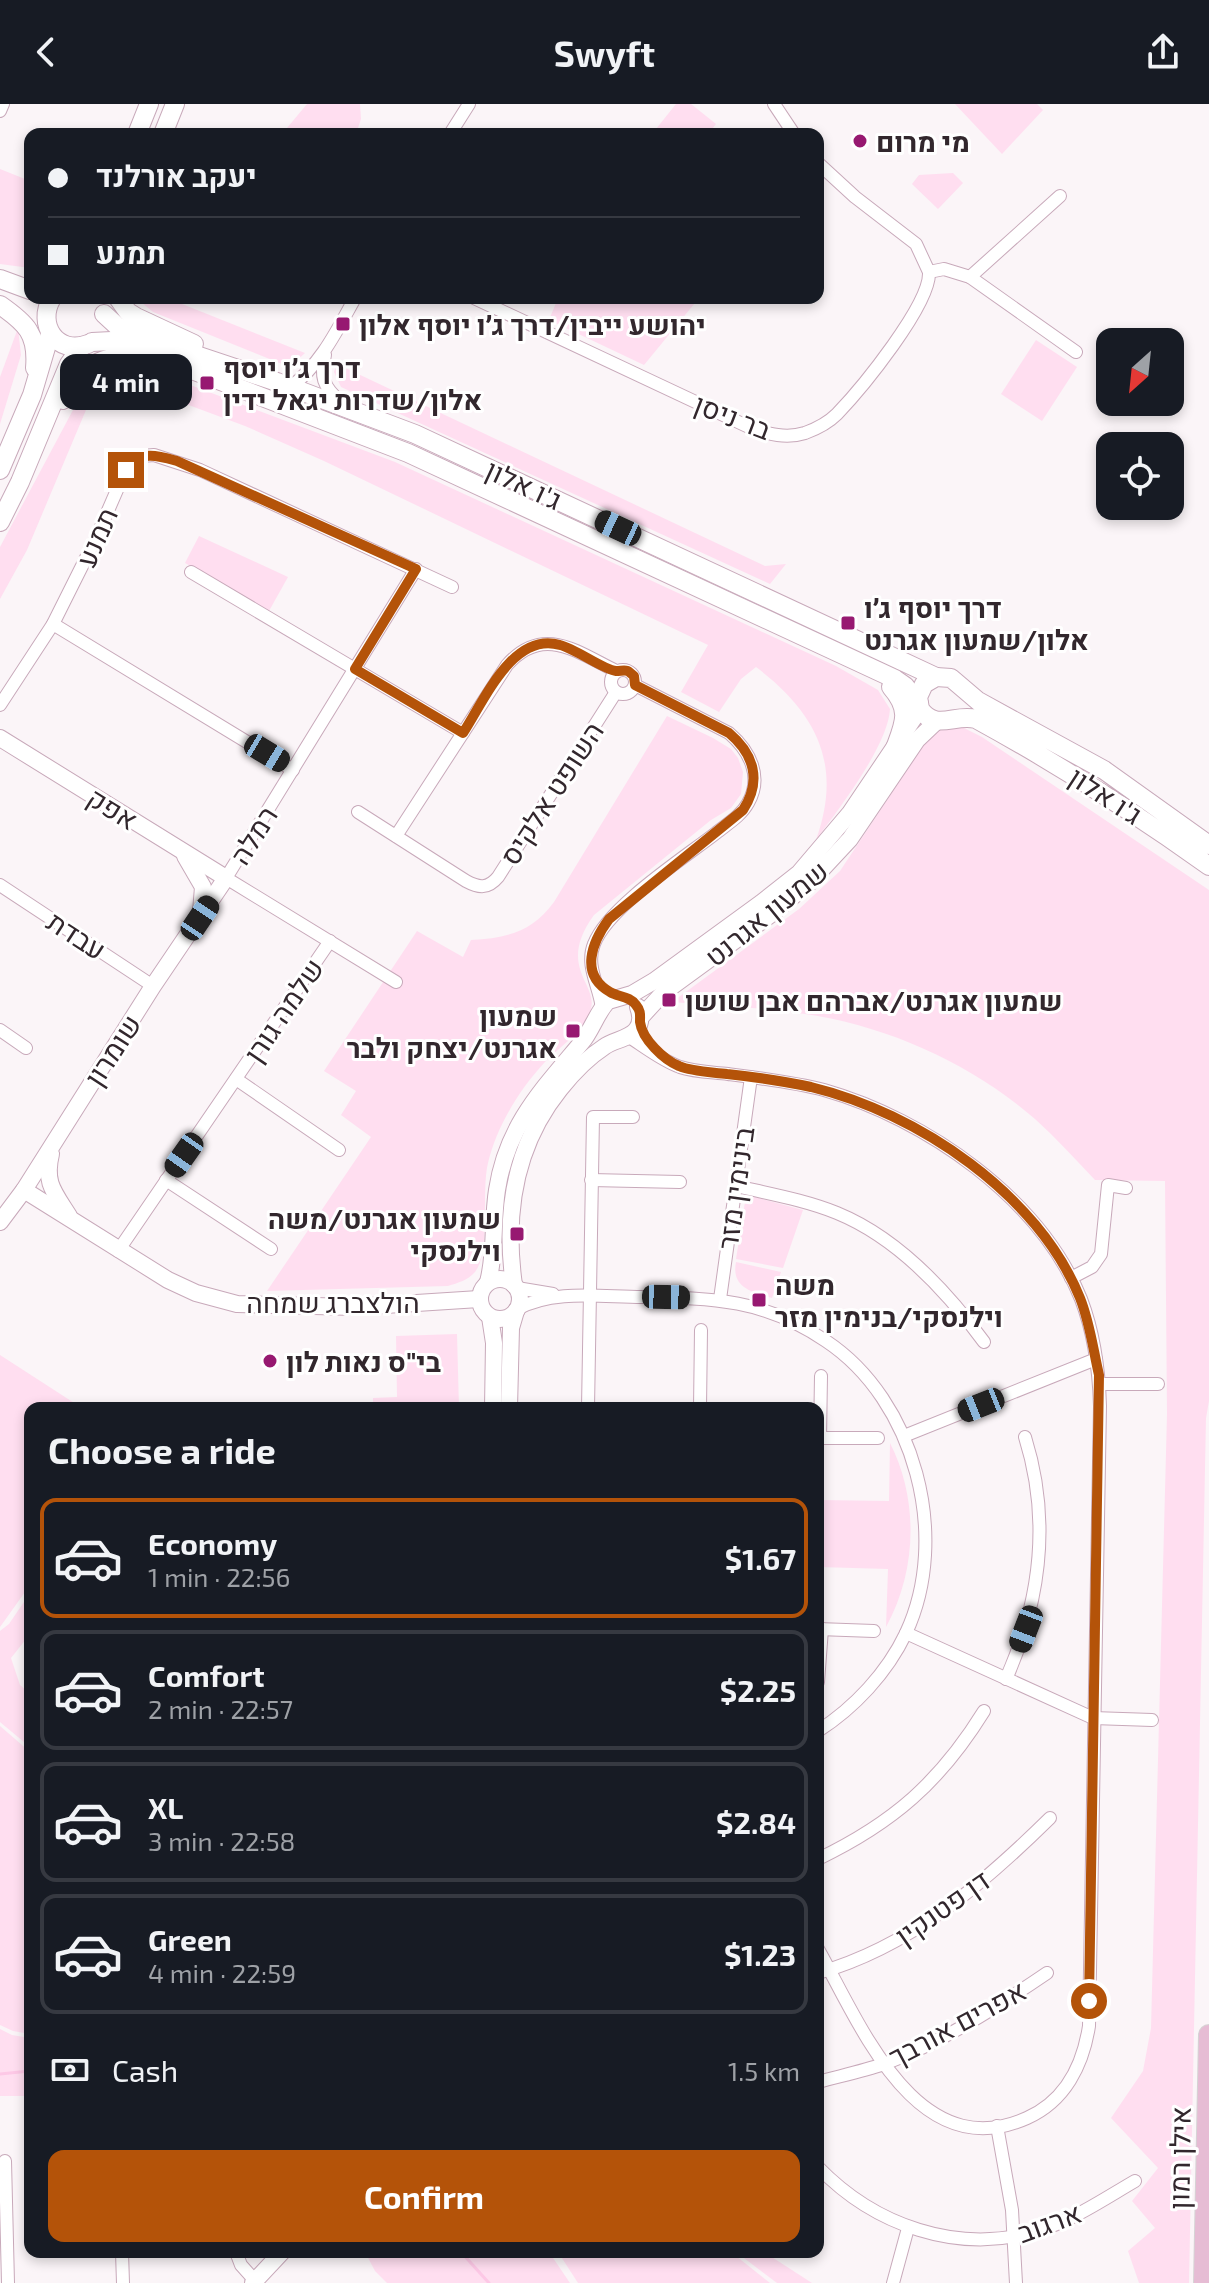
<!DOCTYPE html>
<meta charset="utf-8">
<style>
:root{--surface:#171b24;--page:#242831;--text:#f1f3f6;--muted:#9ea1a6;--line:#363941;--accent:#b45309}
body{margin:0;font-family:"Exo 2",Heebo,sans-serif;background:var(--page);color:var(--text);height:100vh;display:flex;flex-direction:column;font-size:30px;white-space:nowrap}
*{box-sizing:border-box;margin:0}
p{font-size:26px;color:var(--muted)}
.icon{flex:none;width:44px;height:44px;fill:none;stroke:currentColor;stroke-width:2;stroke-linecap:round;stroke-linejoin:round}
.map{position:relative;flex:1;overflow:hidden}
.details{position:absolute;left:24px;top:1298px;width:800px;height:856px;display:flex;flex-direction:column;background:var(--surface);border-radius:16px;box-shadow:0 4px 12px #0003}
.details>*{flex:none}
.top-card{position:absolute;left:24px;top:24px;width:800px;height:176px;border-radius:16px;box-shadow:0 4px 12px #0003;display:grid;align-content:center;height:176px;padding:0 24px;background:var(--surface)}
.needle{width:52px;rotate:207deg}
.buttons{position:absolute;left:1096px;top:224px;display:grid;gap:16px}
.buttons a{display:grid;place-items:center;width:88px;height:88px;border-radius:16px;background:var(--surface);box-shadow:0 4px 12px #0003;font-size:40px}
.end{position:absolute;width:36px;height:36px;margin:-18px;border:10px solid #b45309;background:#fff;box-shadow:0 0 0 4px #fff}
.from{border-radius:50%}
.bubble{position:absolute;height:56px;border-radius:16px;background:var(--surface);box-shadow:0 4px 12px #0003;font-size:26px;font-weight:700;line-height:56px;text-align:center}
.car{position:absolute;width:24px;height:48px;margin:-24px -12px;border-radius:10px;box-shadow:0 0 6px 2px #0007;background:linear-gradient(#222 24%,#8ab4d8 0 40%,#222 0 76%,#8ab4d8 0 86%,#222 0)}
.top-card b{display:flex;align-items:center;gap:28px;height:76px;font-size:30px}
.top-card b+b{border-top:2px solid var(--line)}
.top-card i{width:20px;height:20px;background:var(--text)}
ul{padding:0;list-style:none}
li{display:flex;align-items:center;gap:24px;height:120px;margin:0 16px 12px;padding:0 8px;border:4px solid var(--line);border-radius:16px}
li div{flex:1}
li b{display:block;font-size:30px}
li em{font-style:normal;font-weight:700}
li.on{border-color:var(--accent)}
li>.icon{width:72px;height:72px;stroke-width:1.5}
h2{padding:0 24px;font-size:36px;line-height:96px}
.pay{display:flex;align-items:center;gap:20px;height:88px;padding:0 24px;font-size:30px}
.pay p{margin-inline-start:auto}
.button{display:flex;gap:16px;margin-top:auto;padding:16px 24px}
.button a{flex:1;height:92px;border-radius:16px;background:var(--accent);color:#fff;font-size:32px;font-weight:700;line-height:92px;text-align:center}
header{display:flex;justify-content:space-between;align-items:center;height:104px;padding:0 24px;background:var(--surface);font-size:36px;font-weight:700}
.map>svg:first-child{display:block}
.green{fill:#ffdef0}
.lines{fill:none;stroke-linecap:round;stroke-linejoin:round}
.stream{stroke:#fdc8e6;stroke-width:3}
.minor-casing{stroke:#c8a9ba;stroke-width:14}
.tertiary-casing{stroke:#c8a9ba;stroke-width:18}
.secondary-casing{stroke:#c8a9ba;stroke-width:20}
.primary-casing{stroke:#d6d4d5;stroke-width:22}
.minor{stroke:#fff;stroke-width:12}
.tertiary{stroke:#fff;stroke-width:16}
.secondary{stroke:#fff;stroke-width:18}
.primary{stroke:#e6bcd4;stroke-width:20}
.route{stroke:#b45309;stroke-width:10}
.poi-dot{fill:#971971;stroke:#fff;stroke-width:3}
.labels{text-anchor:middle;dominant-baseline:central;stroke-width:6;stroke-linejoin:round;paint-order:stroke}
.poi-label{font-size:28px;font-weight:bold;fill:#32272d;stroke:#fff;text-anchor:start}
.street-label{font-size:28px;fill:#32272d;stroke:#fff}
</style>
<header><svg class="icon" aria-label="back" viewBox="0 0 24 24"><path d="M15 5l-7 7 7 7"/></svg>Swyft<svg class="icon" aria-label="share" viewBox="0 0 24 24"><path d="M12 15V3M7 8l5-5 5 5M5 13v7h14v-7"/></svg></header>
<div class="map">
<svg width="1209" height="2179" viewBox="0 0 1209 2179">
<rect width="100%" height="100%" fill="#fbf5f8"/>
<g class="green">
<path d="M307,0H360L361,15L356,30H282Z"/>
<path d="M676,0H691L716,20L708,30H652Z"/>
<path d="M955,0H1037L1043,6L1002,50Z"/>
<path d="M0,65L30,77V164L0,160Z"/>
<path d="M953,69L963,79L938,105L912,80L919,71Z"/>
<path d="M136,194H167L305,249L293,260L287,262L153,208Z"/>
<path d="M558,194H699L644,261L549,216Z"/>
<path d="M18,224L21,251L0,320V273Z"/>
<path d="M1036,236L1077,263L1042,317L1001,290Z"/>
<path d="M337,260L765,462L786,460L770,480L341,283L334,268Z"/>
<path d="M121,262H140L395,358L836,562L878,586L890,605C888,642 838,706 816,736C843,661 817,609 756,563L741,575L719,608L681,588L708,541L324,357L245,322L108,271Z"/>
<path d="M102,268L27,446L0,495V443L81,291Z"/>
<path d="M199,432L288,473L269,507L185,459Z"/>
<path d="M667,612L713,634L731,645L738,654L743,668L741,690L731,704L711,716L594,811C555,865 601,880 590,908C583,927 559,944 545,958C519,986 497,1022 488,1059C481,1086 491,1149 475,1168C468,1176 458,1179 448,1182L267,1187L371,1033L341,1011L356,987L324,967L417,827L463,853L471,836C507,834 532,828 554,798Z"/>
<path d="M962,623L982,633L1209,786V1297L1206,1314L1189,2179H1139L1128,2147L1155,2124L1132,2097L1158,2064L1111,2014L1143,1967L1151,1924L1167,1310L1165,1077L1095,1076C1075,1055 1056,1034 1035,1015C972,960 888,922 805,910C762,903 716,902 672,898L799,805L840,767L923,642L942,624Z"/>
<path d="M755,1093L803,1106L783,1164L736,1155L745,1098L748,1094Z"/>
<path d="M736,1158L781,1168L772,1194C751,1188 731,1183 736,1158Z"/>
<path d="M457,1230L459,1304H373V1294L397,1293L396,1232Z"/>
<path d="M0,1251L82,1304H30V1481L0,1523Z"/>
<path d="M890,1339C919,1396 917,1467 886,1523L888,1465L818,1463V1396L889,1397Z"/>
<path d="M30,1489V1530L11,1554L20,1581L30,1590V1643L0,1618V1527L9,1520Z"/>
<path d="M0,1622L30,1648V1930L13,1927L0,1921Z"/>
<path d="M0,1925L12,1931L30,1934V1992H0Z"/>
<path d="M365,2148H549L570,2179H387L375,2167Z"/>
<path d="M558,2148H731L770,2179H578Z"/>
<path d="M736,2148H764L812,2179H777Z"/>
</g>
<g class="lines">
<g class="stream">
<path d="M0,1970L30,1967"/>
<path d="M461,2148L489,2179"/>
</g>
<g class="minor-casing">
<g id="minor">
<path d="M774,0L794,30"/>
<path d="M0,7L3,0"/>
<path d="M450,30L469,0"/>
<path d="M818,59L855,93L916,140L929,168L944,165L970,173L1076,248"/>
<path d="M970,173L1060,92"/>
<path d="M474,194L751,324C769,330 786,335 805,329C816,325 828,319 837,310C861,285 931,200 929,168"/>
<path d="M325,251C320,272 323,283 340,297"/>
<path d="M291,283C322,258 336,228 355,194"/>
<path d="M191,468L463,629"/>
<path d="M53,520L293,666"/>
<circle cx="623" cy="578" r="12"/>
<path d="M0,601L53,520L97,432L120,379L133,357L142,352L154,351L200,366L452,483"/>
<path d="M358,708L466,777C479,784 488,785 498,773L616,588"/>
<path d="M396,732L507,561C543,520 577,548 616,567"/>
<path d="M0,781L153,882"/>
<path d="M396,878L226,774L416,465"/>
<path d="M602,905C600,883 585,862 594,840C608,803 684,754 716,729C727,720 741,712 748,699C763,673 750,647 729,629L635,581"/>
<path d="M0,926L26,944"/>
<path d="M628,932C645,943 661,956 680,963C695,968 712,968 728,970C760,974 793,978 824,986C926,1015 1040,1094 1081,1195C1094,1229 1099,1266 1100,1302L1089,1922C1083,1961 1065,1997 1027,2014C916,2064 860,1919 818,1845"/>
<path d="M236,975L339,1046"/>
<path d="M166,1076L271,1145"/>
<path d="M591,1076L680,1078"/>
<path d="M736,1082C770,1090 805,1096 837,1109C898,1134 946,1186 984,1238"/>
<path d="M118,1147L330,837"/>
<path d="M1071,1174L1092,1163L1101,1150L1108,1081L1126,1084"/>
<path d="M517,1184L553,1190"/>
<path d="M720,1195L751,973"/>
<path d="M517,1205C554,1185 601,1193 642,1193C714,1194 764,1195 826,1237C915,1296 951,1433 906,1529C887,1569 854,1604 818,1627"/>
<path d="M1099,1280H1158"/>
<path d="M588,1304L593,1013H633"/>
<path d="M700,1304L701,1226"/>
<path d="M904,1332L1096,1255"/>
<path d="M818,1334H878"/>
<path d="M820,1334L821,1272"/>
<path d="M818,1525L874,1527"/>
<path d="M906,1529L1093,1614L1152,1616"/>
<path d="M1006,1575C1041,1496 1051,1416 1025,1333"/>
<path d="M818,1578L822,1525"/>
<path d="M818,1755C893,1719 940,1678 984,1607"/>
<path d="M818,1869C910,1843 983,1780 1050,1714"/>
<path d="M818,1978C840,1972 863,1967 884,1960C941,1939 997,1903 1047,1869"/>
<path d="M997,2022L1012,2106L1016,2179"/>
<path d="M5,2057L8,2179"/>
<path d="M818,2063C874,2121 957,2151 1037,2127C1072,2117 1104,2095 1135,2077"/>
<path d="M122,2148L123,2179"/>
<path d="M236,2148L241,2161L257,2179"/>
<path d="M893,2179L908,2124"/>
</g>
</g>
<g class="tertiary-casing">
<g id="tertiary">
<path d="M0,634L226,774L153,882L24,1086L0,1118"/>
<path d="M185,752L203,783L201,808"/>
<path d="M641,913L663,889L770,811L809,779L850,735L917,636L937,617"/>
<path d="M51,1050C44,1079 54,1088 69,1112"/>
<path d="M24,1086L168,1176L196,1189L237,1200L354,1203L479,1195"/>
<circle cx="500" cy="1195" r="20"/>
<path d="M488,1178C496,1148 492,1117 497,1086C507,1021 542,986 582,938C592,926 597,908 608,897L632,890L654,877L761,799L799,769L850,709L920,605"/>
<path d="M514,1181C504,1110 514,1042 560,985C572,970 587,954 604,943C613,936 629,935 636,926C642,919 641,911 638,903"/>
<path d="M490,1213L494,1239L493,1304"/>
<path d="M509,1304L511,1224L516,1207"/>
<path d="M253,2179L282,2148"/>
</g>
</g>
<g class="secondary-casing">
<g id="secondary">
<path d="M137,30L149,0"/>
<path d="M163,30L175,0"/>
<path d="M0,175L30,186"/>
<path d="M52,194C36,220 57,252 88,240"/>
<path d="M118,194L128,208L136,213L194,240"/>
<path d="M0,201C26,219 38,230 35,264"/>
<path d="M104,210L117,222L133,230L277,278L415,330L936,573"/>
<path d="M92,238L112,237L127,241L408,349L895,575L905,582L919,600"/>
<path d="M63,296C86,260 100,251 142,251"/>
<path d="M0,366L32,291L50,230"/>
<path d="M0,418L20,378L69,260L82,242"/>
<path d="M891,583C912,607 904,620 894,647"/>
<path d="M1209,741L1104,666L978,597L951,574L936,573L924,580L918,593L920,605C936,628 955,609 976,615C1058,660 1134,708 1209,762"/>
</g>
</g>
<g class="primary-casing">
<path id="primary" d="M1204,2179L1209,1931"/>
</g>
<use href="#minor" class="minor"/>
<use href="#tertiary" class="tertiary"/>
<use href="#secondary" class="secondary"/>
<use href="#primary" class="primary"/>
</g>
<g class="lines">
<path class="route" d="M126,366C141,346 156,351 177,357L416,465L355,565L463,629C484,597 513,527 560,541C576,545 604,566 616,567C621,567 624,566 628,567L634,572L635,581L729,629C754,650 762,677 743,706L609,815C592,838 579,870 610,888C618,893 630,892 636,901C641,907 640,911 640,918C642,935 664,956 679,962C693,968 712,968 727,970C755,973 783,977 811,983C918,1009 1038,1090 1080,1194C1090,1219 1093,1245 1099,1271L1089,1897"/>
</g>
<g class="poi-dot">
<circle cx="860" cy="37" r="8"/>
<rect x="335" y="212" width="16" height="16" rx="4"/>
<rect x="199" y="271" width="16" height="16" rx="4"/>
<rect x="840" y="511" width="16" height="16" rx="4"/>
<rect x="661" y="888" width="16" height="16" rx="4"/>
<rect x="565" y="919" width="16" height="16" rx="4"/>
<rect x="509" y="1122" width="16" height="16" rx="4"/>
<rect x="751" y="1188" width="16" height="16" rx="4"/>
<circle cx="270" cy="1257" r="8"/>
</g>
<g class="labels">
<g class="poi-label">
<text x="876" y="37">מי מרום</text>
<text x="359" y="220">יהושע ייבין/דרך ג׳ו יוסף אלון</text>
<text x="223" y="263">דרך ג׳ו יוסף<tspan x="223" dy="32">אלון/שדרות יגאל ידין</tspan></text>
<text x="864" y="503">דרך יוסף ג׳ו<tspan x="864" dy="32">אלון/שמעון אגרנט</tspan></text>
<text x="685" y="896">שמעון אגרנט/אברהם אבן שושן</text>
<text x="557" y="911" text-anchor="end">שמעון<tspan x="557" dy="32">אגרנט/יצחק ולבר</tspan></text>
<text x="501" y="1114" text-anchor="end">שמעון אגרנט/משה<tspan x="501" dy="32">וילנסקי</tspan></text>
<text x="775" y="1180">משה<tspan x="775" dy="32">וילנסקי/בנימין מזר</tspan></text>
<text x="286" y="1257">בי"ס נאות לון</text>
</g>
<g class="street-label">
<text transform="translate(733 312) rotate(21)">בר ניסן</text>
<text transform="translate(524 380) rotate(25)">ג'ו אלון</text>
<text transform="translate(96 433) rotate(-66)">תמנע</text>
<text transform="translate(551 689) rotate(-57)">השופט אלקיס</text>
<text transform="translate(1106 691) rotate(33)">ג'ו אלון</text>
<text transform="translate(113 704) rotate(32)">אפק</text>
<text transform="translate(253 731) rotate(-58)">רמלה</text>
<text transform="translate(766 809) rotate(-39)">שמעון אגרנט</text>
<text transform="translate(77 831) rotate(33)">עבדת</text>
<text transform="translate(283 906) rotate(-56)">שלמה גורן</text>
<text transform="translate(112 946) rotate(-57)">שומרון</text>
<text transform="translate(735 1084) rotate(-82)">בינימין מזר</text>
<text x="333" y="1198">הולצברג שמחה</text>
<text transform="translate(942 1803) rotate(-35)">דן פטנקין</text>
<text transform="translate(957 1919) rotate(-28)">אפרים אורבך</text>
<text transform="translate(1179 2054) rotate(-89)">אילן רמון</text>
<text transform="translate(1049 2118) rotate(-20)">ארגוב</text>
</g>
</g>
</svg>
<div class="buttons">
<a><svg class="needle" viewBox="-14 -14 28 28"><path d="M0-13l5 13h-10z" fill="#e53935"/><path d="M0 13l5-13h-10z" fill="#9ea1a6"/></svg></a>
<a><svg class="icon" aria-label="locate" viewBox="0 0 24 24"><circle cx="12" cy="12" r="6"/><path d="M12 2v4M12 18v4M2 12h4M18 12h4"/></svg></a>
</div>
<i class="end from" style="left:1089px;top:1897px"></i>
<i class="end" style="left:126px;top:366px"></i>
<div class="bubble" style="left:60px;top:250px;width:132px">4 min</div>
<i class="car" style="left:618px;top:424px;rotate:295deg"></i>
<i class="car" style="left:267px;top:649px;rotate:121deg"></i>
<i class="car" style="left:200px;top:814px;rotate:34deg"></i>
<i class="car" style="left:184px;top:1051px;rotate:215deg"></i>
<i class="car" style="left:666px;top:1193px;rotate:91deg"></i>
<i class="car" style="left:981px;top:1301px;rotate:248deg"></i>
<i class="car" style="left:1026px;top:1525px;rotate:201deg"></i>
<div class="top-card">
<b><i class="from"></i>יעקב אורלנד</b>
<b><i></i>תמנע</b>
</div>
<section class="details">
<h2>Choose a ride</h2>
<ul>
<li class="on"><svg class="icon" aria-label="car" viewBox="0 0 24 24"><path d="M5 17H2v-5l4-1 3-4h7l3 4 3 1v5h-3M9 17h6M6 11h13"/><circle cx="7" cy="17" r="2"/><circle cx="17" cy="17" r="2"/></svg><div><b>Economy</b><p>1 min · 22:56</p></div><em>$1.67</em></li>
<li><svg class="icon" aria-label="car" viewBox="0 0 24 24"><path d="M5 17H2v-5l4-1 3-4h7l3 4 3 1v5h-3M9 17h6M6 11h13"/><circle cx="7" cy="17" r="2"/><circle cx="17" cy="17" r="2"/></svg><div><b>Comfort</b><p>2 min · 22:57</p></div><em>$2.25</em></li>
<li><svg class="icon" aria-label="car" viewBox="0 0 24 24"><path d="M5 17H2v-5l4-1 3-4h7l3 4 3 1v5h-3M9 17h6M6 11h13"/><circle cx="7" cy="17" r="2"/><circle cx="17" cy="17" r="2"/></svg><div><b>XL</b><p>3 min · 22:58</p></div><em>$2.84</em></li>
<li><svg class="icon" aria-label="car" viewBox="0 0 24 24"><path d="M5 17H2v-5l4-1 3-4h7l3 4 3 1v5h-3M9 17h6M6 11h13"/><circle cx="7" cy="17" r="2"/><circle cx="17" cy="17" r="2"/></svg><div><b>Green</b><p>4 min · 22:59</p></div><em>$1.23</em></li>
</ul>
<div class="pay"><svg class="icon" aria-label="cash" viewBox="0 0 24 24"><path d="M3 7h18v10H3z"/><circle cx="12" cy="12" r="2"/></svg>Cash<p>1.5 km</p></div>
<div class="button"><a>Confirm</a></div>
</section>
</div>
